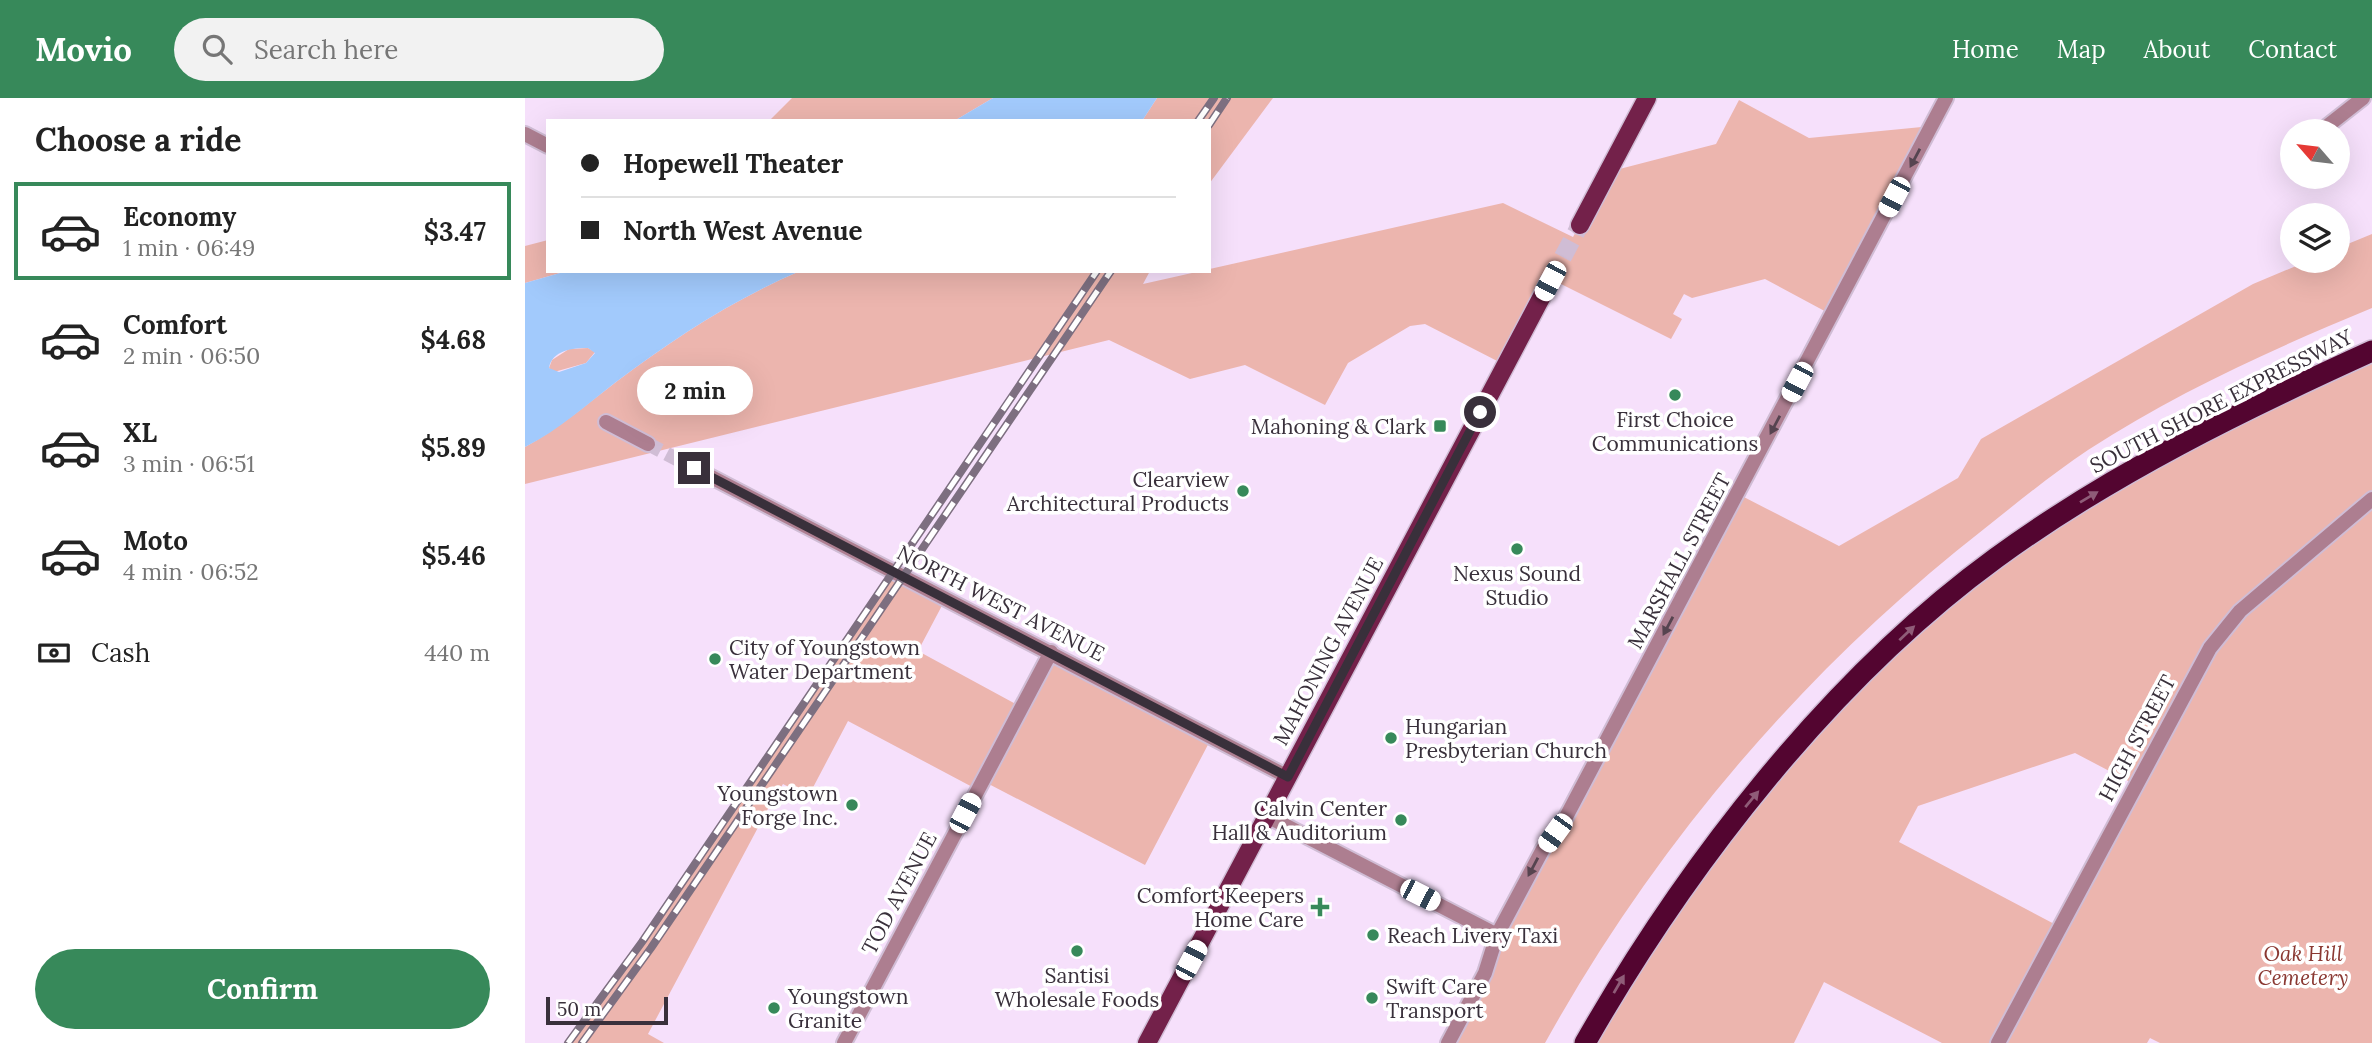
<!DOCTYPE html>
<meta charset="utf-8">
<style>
:root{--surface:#fff;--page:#f2f2f2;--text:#222;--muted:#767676;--line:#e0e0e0;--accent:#37895a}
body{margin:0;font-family:Lora,serif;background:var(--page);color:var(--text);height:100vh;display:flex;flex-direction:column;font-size:26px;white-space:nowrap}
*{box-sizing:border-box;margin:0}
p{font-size:23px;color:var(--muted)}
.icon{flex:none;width:38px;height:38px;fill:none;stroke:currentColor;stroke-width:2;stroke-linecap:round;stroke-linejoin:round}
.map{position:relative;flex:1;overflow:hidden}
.details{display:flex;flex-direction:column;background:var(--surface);width:525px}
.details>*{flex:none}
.top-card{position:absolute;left:21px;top:21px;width:665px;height:154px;border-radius:0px;box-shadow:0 7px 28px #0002;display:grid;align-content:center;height:154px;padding:0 35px;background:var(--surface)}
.needle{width:46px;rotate:298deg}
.tools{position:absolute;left:1755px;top:21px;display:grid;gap:14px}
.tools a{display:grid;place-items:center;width:70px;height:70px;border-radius:50%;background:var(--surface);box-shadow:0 7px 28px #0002;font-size:35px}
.scale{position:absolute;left:21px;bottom:18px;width:122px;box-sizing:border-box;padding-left:7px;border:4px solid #39303b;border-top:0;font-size:19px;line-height:24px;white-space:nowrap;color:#39303b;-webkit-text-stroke:5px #fff;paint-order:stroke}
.end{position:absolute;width:32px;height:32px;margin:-16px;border:9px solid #39303b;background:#fff;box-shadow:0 0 0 4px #fff}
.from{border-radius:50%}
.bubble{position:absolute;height:49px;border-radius:24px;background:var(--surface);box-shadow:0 7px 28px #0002;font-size:23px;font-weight:700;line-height:49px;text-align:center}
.car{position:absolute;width:21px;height:42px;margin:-21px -10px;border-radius:9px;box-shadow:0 0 5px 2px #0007;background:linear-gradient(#fff 24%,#345 0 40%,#fff 0 76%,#345 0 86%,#fff 0)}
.top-card b{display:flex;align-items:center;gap:24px;height:66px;font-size:26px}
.top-card b+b{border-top:2px solid var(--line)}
.top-card i{width:18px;height:18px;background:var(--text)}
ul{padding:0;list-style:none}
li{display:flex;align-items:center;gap:21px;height:98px;margin:0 14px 10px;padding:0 21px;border:4px solid transparent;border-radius:0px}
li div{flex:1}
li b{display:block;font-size:26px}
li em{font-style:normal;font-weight:700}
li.selected{border-color:var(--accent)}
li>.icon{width:63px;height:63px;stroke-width:1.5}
h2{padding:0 35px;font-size:32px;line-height:84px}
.pay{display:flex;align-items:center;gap:18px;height:77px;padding:0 35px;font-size:26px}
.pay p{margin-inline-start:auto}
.cta{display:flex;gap:14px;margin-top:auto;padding:14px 35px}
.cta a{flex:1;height:80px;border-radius:42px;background:var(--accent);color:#fff;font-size:28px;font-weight:700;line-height:80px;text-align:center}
header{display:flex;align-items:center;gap:42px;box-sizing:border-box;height:98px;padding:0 35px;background:var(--accent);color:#fff}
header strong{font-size:33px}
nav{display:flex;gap:38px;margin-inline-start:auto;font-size:24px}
.search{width:490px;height:63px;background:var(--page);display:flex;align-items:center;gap:18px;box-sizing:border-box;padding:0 24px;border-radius:38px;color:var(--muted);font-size:26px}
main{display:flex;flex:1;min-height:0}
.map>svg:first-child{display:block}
.green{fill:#ecb5ae;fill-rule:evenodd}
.water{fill:#a2cafc;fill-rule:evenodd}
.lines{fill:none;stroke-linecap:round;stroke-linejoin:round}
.minor-tunnel{stroke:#d0bdd5;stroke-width:14;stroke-dasharray:14 7;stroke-linecap:butt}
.primary-tunnel{stroke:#d0bdd5;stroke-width:18;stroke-dasharray:18 9;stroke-linecap:butt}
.minor-casing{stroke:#d0bdd5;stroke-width:18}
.tertiary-casing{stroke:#d0bdd5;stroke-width:18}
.primary-casing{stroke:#d0bdd5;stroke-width:21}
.motorway-casing{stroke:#d0bdd5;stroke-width:24}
.minor{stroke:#ad7e90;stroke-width:14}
.tertiary{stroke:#ad7e90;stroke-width:14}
.primary{stroke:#73214a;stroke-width:18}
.motorway{stroke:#530530;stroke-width:21}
.rail-casing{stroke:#7d6f80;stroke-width:8}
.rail{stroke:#fff;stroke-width:5;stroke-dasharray:16;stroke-linecap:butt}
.oneway{fill:#564450}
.oneway2{fill:#8f5c78}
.route{stroke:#39303b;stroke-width:9}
.poi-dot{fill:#37895a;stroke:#fff;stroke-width:2.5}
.labels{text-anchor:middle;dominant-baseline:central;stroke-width:7;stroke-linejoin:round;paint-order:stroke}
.street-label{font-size:21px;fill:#39303b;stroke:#fff}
.poi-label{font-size:21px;fill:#39303b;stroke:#fff;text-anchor:end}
.park-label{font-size:21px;font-style:italic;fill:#8a3832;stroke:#fff}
</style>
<header>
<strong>Movio</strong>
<div class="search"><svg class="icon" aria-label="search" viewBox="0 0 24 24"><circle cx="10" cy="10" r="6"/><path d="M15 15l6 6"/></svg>Search here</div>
<nav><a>Home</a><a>Map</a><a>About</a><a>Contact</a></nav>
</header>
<main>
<section class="details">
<h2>Choose a ride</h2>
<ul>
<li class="selected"><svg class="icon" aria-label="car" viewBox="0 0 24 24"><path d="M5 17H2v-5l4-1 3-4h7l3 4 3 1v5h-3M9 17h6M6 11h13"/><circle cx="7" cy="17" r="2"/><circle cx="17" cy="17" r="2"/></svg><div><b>Economy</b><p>1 min · 06:49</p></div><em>$3.47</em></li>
<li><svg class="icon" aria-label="car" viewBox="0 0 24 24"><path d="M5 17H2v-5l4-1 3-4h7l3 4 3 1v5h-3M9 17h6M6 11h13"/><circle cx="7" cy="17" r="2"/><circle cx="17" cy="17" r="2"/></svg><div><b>Comfort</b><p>2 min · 06:50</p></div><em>$4.68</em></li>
<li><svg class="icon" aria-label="car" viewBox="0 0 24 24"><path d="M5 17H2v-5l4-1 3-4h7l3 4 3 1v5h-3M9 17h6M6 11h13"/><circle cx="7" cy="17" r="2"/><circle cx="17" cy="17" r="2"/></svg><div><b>XL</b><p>3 min · 06:51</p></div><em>$5.89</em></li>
<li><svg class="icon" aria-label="car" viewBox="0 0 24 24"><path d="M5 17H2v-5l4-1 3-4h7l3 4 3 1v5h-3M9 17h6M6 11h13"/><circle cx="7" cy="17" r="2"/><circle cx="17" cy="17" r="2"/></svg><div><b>Moto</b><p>4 min · 06:52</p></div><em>$5.46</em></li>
</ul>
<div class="pay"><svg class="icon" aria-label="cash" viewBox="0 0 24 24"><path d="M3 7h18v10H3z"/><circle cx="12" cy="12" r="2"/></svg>Cash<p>440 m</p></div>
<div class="cta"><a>Confirm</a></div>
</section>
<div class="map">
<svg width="1847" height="945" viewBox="0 0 1847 945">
<rect width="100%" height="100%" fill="#f6e0fb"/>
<g class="green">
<path d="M267,0H468L429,23H244Z"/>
<path d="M632,0H748L684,86V23H617Z"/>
<path d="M1214,2L1284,40L1407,28L1307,217L1240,181L1167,200L1159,196L1148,216L1157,221L1146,241L1026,181L980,267L900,226L885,228L823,265L800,307L720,267L665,281L584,242L0,386V349C33,331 61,307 91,284C148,241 209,201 275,173H625L618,186L978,105L1048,139L1083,74L1191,46Z"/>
<path d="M1847,136V210C1750,250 1652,294 1563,352C1527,376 1493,404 1459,431C1279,572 1131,745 1020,945H923L1213,396L1314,448L1433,380L1456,341L1728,186L1783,163H1813V150Z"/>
<path d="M23,142V173H42L0,185V148Z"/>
<path d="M44,251L63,250L70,254L61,265L29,274L24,270L27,262Z"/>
<path d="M1847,253V945H1635L1625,940L1622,945H1417L1299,884L1269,945H1060L1143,810L1343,573L1524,423ZM1550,655L1611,687L1535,829L1374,744L1393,708Z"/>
<path d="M368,473L421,500L393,553L496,609L526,554L687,639L620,767L458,683L453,692L323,623L283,699L258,686L246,705L123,936L139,945H40C162,797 261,632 368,473Z"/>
</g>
<g class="water">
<path d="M468,0H632L617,23H429Z"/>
<path d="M42,173H275C209,201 148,241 91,284C61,307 34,332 0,349V185ZM63,250L70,255L61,265L34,274L24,270C27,252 48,250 63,250Z"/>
</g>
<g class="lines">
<path class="minor-tunnel" d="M123,346L169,370"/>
<path class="primary-tunnel" d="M1025,183L1055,127"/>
<g class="minor-casing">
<g id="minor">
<path d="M1796,33L1838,0"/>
<path d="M0,36L23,48"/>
<path d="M81,324L123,346"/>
<path d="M169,370L763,679"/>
<path d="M742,718L972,837"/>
<path d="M319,945L526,554"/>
<path d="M1473,945L1685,550L1715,513L1847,401"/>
</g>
</g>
<g class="tertiary-casing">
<path id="tertiary" d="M923,945L960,875L972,837L1018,751L1041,719L1421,0"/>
</g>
<g class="primary-casing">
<g id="primary">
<path d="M1055,127L1122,0"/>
<path d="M622,945L1025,183"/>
</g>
</g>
<g class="motorway-casing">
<path id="motorway" d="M1060,945C1161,768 1305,581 1471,460C1586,376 1717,312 1847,253"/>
</g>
<use href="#minor" class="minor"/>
<use href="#tertiary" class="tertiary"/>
<use href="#primary" class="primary"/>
<use href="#motorway" class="motorway"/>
<g class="rail-casing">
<g id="rail">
<path d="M673,23L689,0"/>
<path d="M684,27L702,0"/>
<path d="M43,945L117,844L572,173"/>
<path d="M57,945L126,850L586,173"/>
</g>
</g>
<use href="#rail" class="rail"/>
</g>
<defs><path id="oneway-solid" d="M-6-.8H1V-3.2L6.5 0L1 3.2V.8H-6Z" transform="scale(1.75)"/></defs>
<g class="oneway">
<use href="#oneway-solid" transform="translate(1390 60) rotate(118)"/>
<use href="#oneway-solid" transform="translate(1250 327) rotate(118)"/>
<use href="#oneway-solid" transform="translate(1143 528) rotate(118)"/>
<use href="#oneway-solid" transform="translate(1008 769) rotate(118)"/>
</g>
<g class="oneway2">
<use href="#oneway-solid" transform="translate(1564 399) rotate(-31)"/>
<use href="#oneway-solid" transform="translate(1382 535) rotate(-43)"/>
<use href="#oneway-solid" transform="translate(1227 701) rotate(-50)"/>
<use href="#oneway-solid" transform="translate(1094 886) rotate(-60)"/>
</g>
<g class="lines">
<path class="route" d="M169,370L763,679L955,314"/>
</g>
<g class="poi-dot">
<circle cx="1150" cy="297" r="7"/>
<rect x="908" y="321" width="14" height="14" rx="3.5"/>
<circle cx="718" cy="393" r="7"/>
<circle cx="992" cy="451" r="7"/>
<circle cx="190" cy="561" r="7"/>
<circle cx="866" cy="640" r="7"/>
<circle cx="327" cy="707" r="7"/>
<circle cx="876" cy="722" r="7"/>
<path d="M791.5 798.5h7v7h7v7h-7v7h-7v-7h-7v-7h7z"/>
<circle cx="848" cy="837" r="7"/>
<circle cx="552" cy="853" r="7"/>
<circle cx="847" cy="900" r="7"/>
<circle cx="249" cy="910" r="7"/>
</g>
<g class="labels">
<g class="street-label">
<text transform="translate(1696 303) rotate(-27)">SOUTH SHORE EXPRESSWAY</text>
<text transform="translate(1154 463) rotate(-62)">MARSHALL STREET</text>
<text transform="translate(476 505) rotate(27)">NORTH WEST AVENUE</text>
<text transform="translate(803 553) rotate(-62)">MAHONING AVENUE</text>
<text transform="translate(1612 640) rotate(-62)">HIGH STREET</text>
<text transform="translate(374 795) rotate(-62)">TOD AVENUE</text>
</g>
<g class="poi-label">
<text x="1150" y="321" text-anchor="middle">First Choice<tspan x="1150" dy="24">Communications</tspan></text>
<text x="901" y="328">Mahoning &amp; Clark</text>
<text x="704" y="381">Clearview<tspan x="704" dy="24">Architectural Products</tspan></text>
<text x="992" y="475" text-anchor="middle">Nexus Sound<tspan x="992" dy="24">Studio</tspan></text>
<text x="204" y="549" text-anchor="start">City of Youngstown<tspan x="204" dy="24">Water Department</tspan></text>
<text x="880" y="628" text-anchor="start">Hungarian<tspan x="880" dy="24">Presbyterian Church</tspan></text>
<text x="313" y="695">Youngstown<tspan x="313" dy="24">Forge Inc.</tspan></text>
<text x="862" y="710">Calvin Center<tspan x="862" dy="24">Hall &amp; Auditorium</tspan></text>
<text x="779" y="797">Comfort Keepers<tspan x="779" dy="24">Home Care</tspan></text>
<text x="862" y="837" text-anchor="start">Reach Livery Taxi</text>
<text x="552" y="877" text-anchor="middle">Santisi<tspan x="552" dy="24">Wholesale Foods</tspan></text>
<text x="861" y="888" text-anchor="start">Swift Care<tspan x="861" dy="24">Transport</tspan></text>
<text x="263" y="898" text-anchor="start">Youngstown<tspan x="263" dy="24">Granite</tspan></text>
</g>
<g class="park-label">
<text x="1778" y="855">Oak Hill<tspan x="1778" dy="24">Cemetery</tspan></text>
</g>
</g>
</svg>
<div class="tools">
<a><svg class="needle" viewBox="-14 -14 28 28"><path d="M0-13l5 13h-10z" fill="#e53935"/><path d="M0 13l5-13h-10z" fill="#767676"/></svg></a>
<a><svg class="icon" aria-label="layers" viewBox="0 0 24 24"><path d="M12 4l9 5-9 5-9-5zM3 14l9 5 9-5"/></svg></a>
</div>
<div class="scale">50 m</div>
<i class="end from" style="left:955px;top:314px"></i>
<i class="end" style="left:169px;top:370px"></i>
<div class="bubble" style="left:112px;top:268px;width:116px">2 min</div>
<i class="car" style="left:1369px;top:99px;rotate:208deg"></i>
<i class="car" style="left:1025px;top:183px;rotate:208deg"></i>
<i class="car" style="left:1272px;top:284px;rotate:208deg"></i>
<i class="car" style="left:440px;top:715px;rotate:28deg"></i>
<i class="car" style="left:1030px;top:735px;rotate:216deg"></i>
<i class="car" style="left:895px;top:797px;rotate:117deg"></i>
<i class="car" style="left:666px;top:862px;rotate:28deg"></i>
<div class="top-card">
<b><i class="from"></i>Hopewell Theater</b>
<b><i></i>North West Avenue</b>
</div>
</div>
</main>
